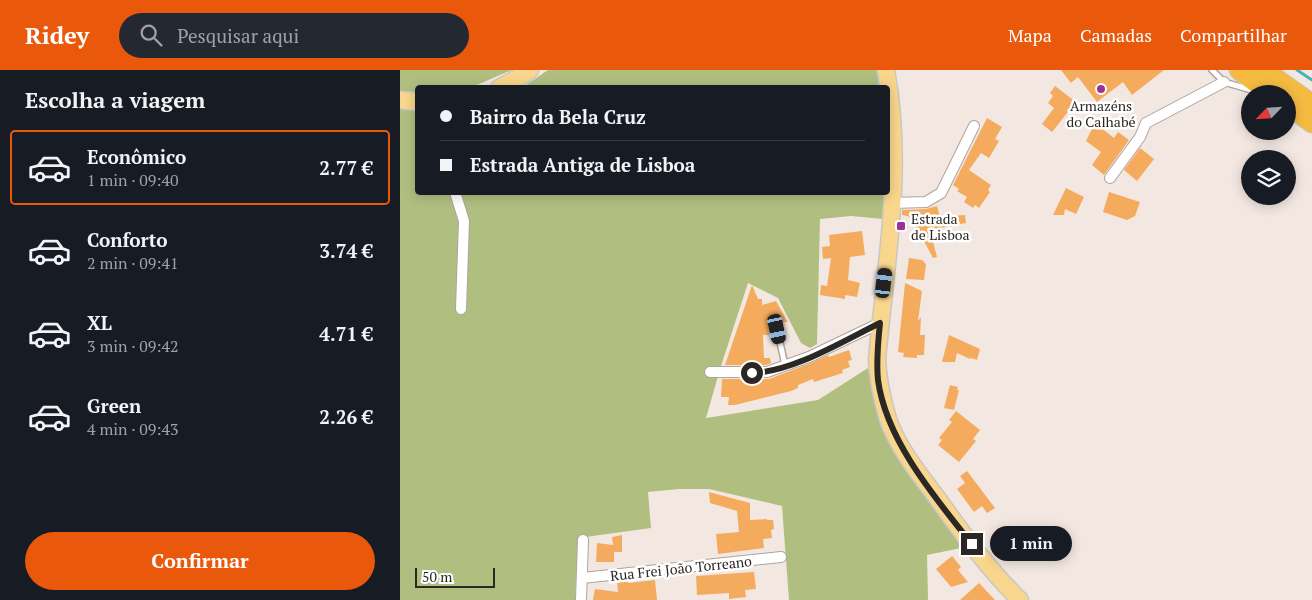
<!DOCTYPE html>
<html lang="pt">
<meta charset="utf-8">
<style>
:root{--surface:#171b24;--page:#242831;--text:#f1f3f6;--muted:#9ea1a6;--line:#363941;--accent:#ea580c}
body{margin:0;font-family:"PT Serif",serif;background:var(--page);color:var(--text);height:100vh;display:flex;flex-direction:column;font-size:19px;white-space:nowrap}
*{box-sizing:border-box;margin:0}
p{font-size:16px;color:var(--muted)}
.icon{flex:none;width:28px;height:28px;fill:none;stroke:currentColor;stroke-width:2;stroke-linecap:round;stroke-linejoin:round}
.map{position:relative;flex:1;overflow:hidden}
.panel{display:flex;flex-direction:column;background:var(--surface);width:400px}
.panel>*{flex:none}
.top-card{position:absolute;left:15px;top:15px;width:475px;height:110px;border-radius:5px;box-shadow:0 2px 12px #0003;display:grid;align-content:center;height:110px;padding:0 25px;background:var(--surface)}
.needle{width:32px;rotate:245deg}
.controls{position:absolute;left:841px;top:15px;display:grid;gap:10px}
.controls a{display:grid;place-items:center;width:55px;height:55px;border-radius:50%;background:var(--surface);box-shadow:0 2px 12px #0003;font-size:25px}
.scale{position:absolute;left:15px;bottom:12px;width:80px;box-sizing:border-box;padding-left:5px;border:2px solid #2b2724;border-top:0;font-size:14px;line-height:18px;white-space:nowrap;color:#2b2724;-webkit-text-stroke:4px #fff;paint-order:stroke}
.end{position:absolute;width:22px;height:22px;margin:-11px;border:6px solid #2b2724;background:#fff;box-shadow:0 0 0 2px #fff}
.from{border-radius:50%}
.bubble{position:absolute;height:35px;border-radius:18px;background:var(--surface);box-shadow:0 2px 12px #0003;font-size:16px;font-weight:700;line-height:35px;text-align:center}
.car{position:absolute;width:15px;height:30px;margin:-15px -8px;border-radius:6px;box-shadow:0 0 4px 1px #0007;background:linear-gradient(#222 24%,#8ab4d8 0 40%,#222 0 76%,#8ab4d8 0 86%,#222 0)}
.top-card b{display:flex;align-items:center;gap:18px;height:48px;font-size:19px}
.top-card b+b{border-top:1px solid var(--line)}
.top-card i{width:12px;height:12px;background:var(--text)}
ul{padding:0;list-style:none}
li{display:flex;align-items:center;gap:15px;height:75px;margin:0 10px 8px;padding:0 15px;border:2px solid transparent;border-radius:5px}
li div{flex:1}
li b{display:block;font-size:19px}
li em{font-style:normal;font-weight:700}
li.current{border-color:var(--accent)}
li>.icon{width:45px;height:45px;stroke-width:1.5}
h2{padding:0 25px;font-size:22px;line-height:60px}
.button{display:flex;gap:10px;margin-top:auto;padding:10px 25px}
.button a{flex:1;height:58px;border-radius:30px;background:var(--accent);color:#fff;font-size:20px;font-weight:700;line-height:58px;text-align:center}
header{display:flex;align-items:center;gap:30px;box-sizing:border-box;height:70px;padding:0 25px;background:var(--accent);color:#fff}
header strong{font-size:24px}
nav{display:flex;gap:28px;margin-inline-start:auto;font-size:18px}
.search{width:350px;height:45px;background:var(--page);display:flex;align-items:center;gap:12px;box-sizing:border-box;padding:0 18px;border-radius:28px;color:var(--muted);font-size:19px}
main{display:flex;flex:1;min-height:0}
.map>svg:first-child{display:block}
.green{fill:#b0bf80}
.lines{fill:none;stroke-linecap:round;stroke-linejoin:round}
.stream{stroke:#41b6ba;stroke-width:3}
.building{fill:#f5ab5e}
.lane-casing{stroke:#afa49e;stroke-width:8}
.street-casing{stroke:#afa49e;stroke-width:12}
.primary-casing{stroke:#c8c7c6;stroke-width:19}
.highway-casing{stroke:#c8c7c6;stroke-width:21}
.lane{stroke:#fff;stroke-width:5}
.street{stroke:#fff;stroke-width:10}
.primary{stroke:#f9d68d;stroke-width:16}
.highway{stroke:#f5bb41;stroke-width:19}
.route{stroke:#2b2724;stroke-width:6}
.poi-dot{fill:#9c3293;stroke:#fff;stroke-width:2}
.labels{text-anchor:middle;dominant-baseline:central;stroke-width:5;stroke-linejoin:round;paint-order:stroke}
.poi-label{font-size:14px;fill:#2b2724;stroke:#fff}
.street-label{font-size:14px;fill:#2b2724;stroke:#fff}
</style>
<header>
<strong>Ridey</strong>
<div class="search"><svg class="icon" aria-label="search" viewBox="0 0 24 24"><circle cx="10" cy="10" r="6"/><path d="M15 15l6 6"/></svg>Pesquisar aqui</div>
<nav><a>Mapa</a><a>Camadas</a><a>Compartilhar</a></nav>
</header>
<main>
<section class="panel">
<h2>Escolha a viagem</h2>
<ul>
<li class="current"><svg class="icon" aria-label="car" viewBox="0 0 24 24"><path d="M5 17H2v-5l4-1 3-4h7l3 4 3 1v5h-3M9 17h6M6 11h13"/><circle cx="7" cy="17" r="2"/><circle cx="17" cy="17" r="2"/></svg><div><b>Econômico</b><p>1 min · 09:40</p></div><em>2.77 €</em></li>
<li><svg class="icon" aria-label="car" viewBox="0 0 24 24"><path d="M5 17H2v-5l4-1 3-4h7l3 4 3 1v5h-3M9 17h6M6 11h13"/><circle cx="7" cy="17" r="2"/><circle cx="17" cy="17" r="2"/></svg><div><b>Conforto</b><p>2 min · 09:41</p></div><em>3.74 €</em></li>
<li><svg class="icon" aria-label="car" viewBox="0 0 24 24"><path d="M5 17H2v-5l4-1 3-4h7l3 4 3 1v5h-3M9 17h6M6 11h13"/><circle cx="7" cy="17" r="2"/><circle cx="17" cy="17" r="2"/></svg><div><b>XL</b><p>3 min · 09:42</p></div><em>4.71 €</em></li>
<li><svg class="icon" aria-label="car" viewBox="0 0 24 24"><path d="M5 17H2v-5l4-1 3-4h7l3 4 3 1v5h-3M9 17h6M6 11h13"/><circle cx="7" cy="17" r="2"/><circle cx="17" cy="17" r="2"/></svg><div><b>Green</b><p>4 min · 09:43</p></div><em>2.26 €</em></li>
</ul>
<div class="button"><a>Confirmar</a></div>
</section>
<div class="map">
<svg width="912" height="530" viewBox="0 0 912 530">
<rect width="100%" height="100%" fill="#f3e8e1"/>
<g class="green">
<path d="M0,0H112L72,17L18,18L17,22L0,21Z"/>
<path d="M148,0H477L479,17H123Z"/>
<path d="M0,39L17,41L18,122L484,123L483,149L451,146L420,149L417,274L410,278L401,273L378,228L348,213L320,299L306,348L418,330L468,298L481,351L566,477L527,485L528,530H389L382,436L309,419H279L248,422L251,458L178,468L175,530H0Z"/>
</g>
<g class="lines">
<path class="stream" d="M897,0L912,10"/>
</g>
<g class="building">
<path d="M661,0H764L732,25L723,12L697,32L678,7L671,13Z"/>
<path d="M655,16L676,32L652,62L642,54L654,38L648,33L653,26L650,23Z"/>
<path d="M587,48L602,57L595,69L599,71L589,88L581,83L569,100L591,115L588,120L590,122L579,138L575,135L573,138L564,132L567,127L557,121L559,119L553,115Z"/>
<path d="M695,53L714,68L718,62L729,70L704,105L692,95L701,82L686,71Z"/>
<path d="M740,78L754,89L737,111L724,100Z"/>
<path d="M666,118L684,127L676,144L665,139L664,145H653Z"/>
<path d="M709,122L740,132L735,146L727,150L703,142Z"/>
<path d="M537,136L540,147L565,145L566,153L530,160L537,187L533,188L511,147L502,145V140L526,139Z"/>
<path d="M462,161L465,185L450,187L448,210L460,213L457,227L445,225V229L420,225L421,215L427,216L431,188L423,189L422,177L430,176L429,165Z"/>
<path d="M509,188L522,190L526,194L524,210L506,209Z"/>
<path d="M505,213L522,221L518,251L521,247L520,265H525L524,285H517V288L503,287L504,283L498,282Z"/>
<path d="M352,215L358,229H362V235L376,231L388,252L368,253L369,265H363L364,288H370L371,293L366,295H325Z"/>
<path d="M549,265L580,279L577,290L571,288L570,289L557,283L555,292H542Z"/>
<path d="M449,280L452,290L448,291L450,297L442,300L443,303L414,312L413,309L398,315V318L391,321L335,335H328L329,327H321L322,309H369L411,293L428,285L429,287Z"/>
<path d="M550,315L558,317L557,320H559L554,340L544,338Z"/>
<path d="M556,341L580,360L573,369L576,371L559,392L538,375L542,370L539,368L552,352L549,350Z"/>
<path d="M567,401L595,438L587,443L582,436L574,442L557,419L565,413L560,406Z"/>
<path d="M309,422L350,433V450L367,449V450H373L374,459L371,460L372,468L363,469L364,478L318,484L316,464L339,462L337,441L310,433Z"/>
<path d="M222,465V482H214V492H196L197,473L213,475L212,467Z"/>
<path d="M552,486L561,497L558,500L568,512L551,517L536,499Z"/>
<path d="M354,502L356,519L345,520L346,527L329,529V523L297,525L296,506Z"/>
<path d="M227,510L228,513L255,510L257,530H193L195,519L218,522L217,511Z"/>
<path d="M579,513L595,530H560Z"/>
</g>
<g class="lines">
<g class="lane-casing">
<g id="lane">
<path d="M812,0L824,12L858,22"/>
<path d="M377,259L385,295"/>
</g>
</g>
<g class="street-casing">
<g id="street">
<path d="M710,108L740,67L746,53L824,12"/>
<path d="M55,122L64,151L61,239"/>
<path d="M492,133L526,132L541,123L574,56"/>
<path d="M310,302H367L409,287L480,253"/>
<path d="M182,508L381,487"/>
<path d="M181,530L183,470"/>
</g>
</g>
<g class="primary-casing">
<g id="primary">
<path d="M486,0C504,96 486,193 477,289C478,309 482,329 488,349C498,378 520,405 538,429C563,464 589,500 620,530"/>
<path d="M99,18L123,5L130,0"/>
<path d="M0,30L18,32"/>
</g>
</g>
<g class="highway-casing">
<g id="highway">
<path d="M839,0L871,24"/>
<path d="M864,0L912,34"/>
<path d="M888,35L912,53"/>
</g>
</g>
<use href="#lane" class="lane"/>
<use href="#street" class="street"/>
<use href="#primary" class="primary"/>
<use href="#highway" class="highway"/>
</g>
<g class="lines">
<path class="route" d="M352,303C393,302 443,271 480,253C478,272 476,291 478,310C486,370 535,428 572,474"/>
</g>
<g class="poi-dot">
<circle cx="701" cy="19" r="5"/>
<rect x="496" y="151" width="10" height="10" rx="2.5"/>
</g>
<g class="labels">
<g class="poi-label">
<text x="701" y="35">Armazéns<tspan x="701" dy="16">do Calhabé</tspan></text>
<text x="511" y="148" text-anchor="start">Estrada<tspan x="511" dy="16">de Lisboa</tspan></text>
</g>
<g class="street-label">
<text transform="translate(281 498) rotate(-6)">Rua Frei João Torreano</text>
</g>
</g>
</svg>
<div class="controls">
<a><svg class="needle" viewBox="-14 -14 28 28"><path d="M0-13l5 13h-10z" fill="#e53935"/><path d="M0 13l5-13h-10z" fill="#9ea1a6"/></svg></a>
<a><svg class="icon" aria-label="layers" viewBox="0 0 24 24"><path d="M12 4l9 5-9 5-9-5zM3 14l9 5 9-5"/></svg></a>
</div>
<div class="scale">50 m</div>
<i class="end from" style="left:352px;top:303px"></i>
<i class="end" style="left:572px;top:474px"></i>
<div class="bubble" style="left:590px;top:456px;width:82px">1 min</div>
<i class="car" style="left:484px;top:213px;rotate:7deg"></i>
<i class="car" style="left:377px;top:259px;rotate:168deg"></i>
<div class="top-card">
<b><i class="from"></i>Bairro da Bela Cruz</b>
<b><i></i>Estrada Antiga de Lisboa</b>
</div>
</div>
</main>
